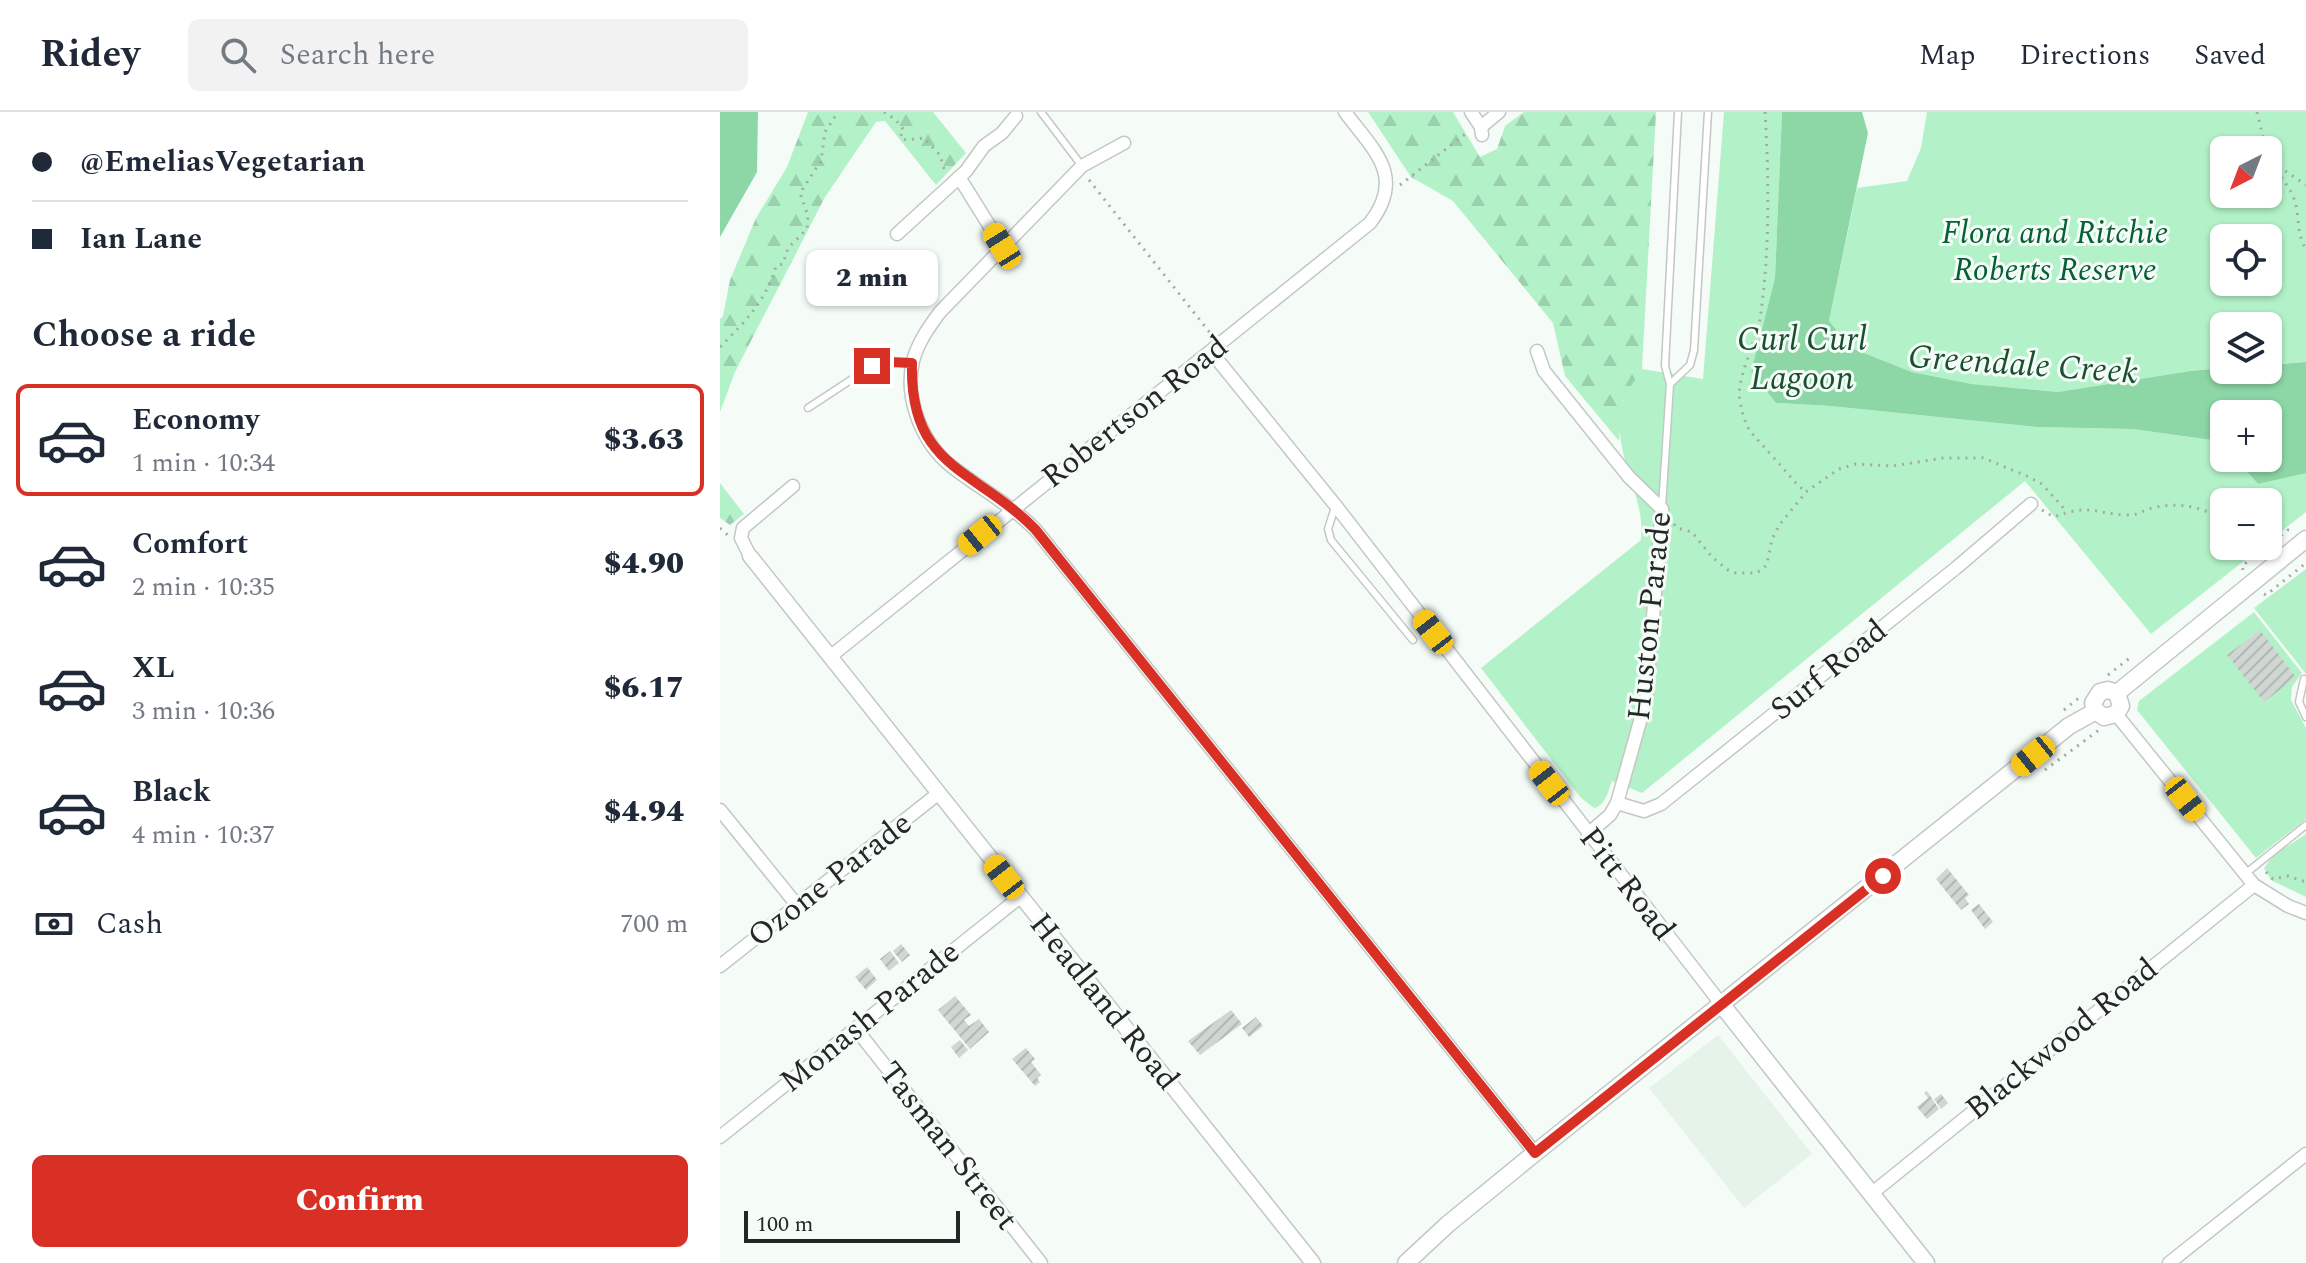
<!DOCTYPE html>
<meta charset="utf-8">
<style>
:root{--surface:#fff;--page:#f2f2f3;--text:#1f2937;--muted:#747a83;--line:#e0e1e3;--accent:#d93025}
body{margin:0;font-family:Spectral,serif;background:var(--page);color:var(--text);height:100vh;display:flex;flex-direction:column;font-size:30px;white-space:nowrap}
*{box-sizing:border-box;margin:0}
p{font-size:26px;color:var(--muted)}
.icon{flex:none;width:44px;height:44px;fill:none;stroke:currentColor;stroke-width:2;stroke-linecap:round;stroke-linejoin:round}
.map{position:relative;flex:1;overflow:hidden}
.details{display:flex;flex-direction:column;background:var(--surface);width:720px}
.details>*{flex:none}
.banner{display:grid;align-content:center;height:176px;padding:0 32px;background:var(--surface)}
.needle{width:52px;rotate:222deg}
.buttons{position:absolute;left:1490px;top:24px;display:grid;gap:16px}
.buttons a{display:grid;place-items:center;width:72px;height:72px;border-radius:12px;background:var(--surface);box-shadow:0 2px 6px #0004;font-size:40px}
.scale{position:absolute;left:24px;bottom:20px;width:216px;box-sizing:border-box;padding-left:8px;border:4px solid #252726;border-top:0;font-size:22px;line-height:28px;white-space:nowrap;color:#252726;-webkit-text-stroke:6px #f5fcf7;paint-order:stroke}
.end{position:absolute;width:36px;height:36px;margin:-18px;border:10px solid #d93025;background:#fff;box-shadow:0 0 0 4px #fff}
.from{border-radius:50%}
.bubble{position:absolute;height:56px;border-radius:12px;background:var(--surface);box-shadow:0 2px 6px #0004;font-size:26px;font-weight:800;line-height:56px;text-align:center}
.car{position:absolute;width:24px;height:48px;margin:-24px -12px;border-radius:10px;box-shadow:0 0 6px 2px #0007;background:linear-gradient(#f5c518 24%,#345 0 40%,#f5c518 0 76%,#345 0 86%,#f5c518 0)}
.banner b{display:flex;align-items:center;gap:28px;height:76px;font-size:30px}
.banner b+b{border-top:2px solid var(--line)}
.banner i{width:20px;height:20px;background:var(--text)}
ul{padding:0;list-style:none}
li{display:flex;align-items:center;gap:24px;height:112px;margin:0 16px 12px;padding:0 16px;border:4px solid transparent;border-radius:12px}
li div{flex:1}
li b{display:block;font-size:30px}
li em{font-style:normal;font-weight:800}
li.on{border-color:var(--accent)}
li>.icon{width:72px;height:72px;stroke-width:1.5}
h2{padding:0 32px;font-size:36px;line-height:96px}
.pay{display:flex;align-items:center;gap:20px;height:88px;padding:0 32px;font-size:30px}
.pay p{margin-inline-start:auto}
.cta{display:flex;gap:16px;margin-top:auto;padding:16px 32px}
.cta a{flex:1;height:92px;border-radius:12px;background:var(--accent);color:#fff;font-size:32px;font-weight:800;line-height:92px;text-align:center}
header{display:flex;align-items:center;gap:48px;box-sizing:border-box;height:112px;padding:0 40px;background:var(--surface);border-bottom:2px solid var(--line)}
header strong{font-size:38px}
nav{display:flex;gap:44px;margin-inline-start:auto;font-size:28px}
.search{width:560px;height:72px;background:var(--page);display:flex;align-items:center;gap:20px;box-sizing:border-box;padding:0 28px;border-radius:12px;color:var(--muted);font-size:30px}
main{display:flex;flex:1;min-height:0}
.map>svg:first-child{display:block}
.built{fill:#e5f3e9}
.forest{fill:url(#forest-firs)}
.park{fill:#b3f2c8;fill-rule:evenodd}
.water{fill:#8dd7a7}
.building{fill:url(#building-hatch)}
.lines{fill:none;stroke-linecap:round;stroke-linejoin:round}
.service-casing{stroke:#c2c8c4;stroke-width:9}
.minor-casing{stroke:#c2c8c4;stroke-width:15}
.tertiary-casing{stroke:#c2c8c4;stroke-width:17}
.secondary-casing{stroke:#c2c8c4;stroke-width:19}
.path{stroke:#a4a9a5;stroke-width:3;stroke-dasharray:2 6;stroke-linecap:butt}
.service{stroke:#fff;stroke-width:6}
.minor{stroke:#fff;stroke-width:12}
.tertiary{stroke:#fff;stroke-width:14}
.secondary{stroke:#fff;stroke-width:16}
.route{stroke:#d93025;stroke-width:10}
.labels{text-anchor:middle;dominant-baseline:central;stroke-width:6;stroke-linejoin:round;paint-order:stroke}
.park-label{font-size:32px;font-style:italic;fill:#066036;stroke:#f5fcf7}
.street-label{font-size:32px;fill:#252726;stroke:#f5fcf7}
.water-label{font-size:34px;font-style:italic;fill:#1a5031;stroke:#f5fcf7}
</style>
<header>
<strong>Ridey</strong>
<div class="search"><svg class="icon" aria-label="search" viewBox="0 0 24 24"><circle cx="10" cy="10" r="6"/><path d="M15 15l6 6"/></svg>Search here</div>
<nav><a>Map</a><a>Directions</a><a>Saved</a></nav>
</header>
<main>
<section class="details">
<div class="banner">
<b><i class="from"></i>@EmeliasVegetarian</b>
<b><i></i>Ian Lane</b>
</div>
<h2>Choose a ride</h2>
<ul>
<li class="on"><svg class="icon" aria-label="car" viewBox="0 0 24 24"><path d="M5 17H2v-5l4-1 3-4h7l3 4 3 1v5h-3M9 17h6M6 11h13"/><circle cx="7" cy="17" r="2"/><circle cx="17" cy="17" r="2"/></svg><div><b>Economy</b><p>1 min · 10:34</p></div><em>$3.63</em></li>
<li><svg class="icon" aria-label="car" viewBox="0 0 24 24"><path d="M5 17H2v-5l4-1 3-4h7l3 4 3 1v5h-3M9 17h6M6 11h13"/><circle cx="7" cy="17" r="2"/><circle cx="17" cy="17" r="2"/></svg><div><b>Comfort</b><p>2 min · 10:35</p></div><em>$4.90</em></li>
<li><svg class="icon" aria-label="car" viewBox="0 0 24 24"><path d="M5 17H2v-5l4-1 3-4h7l3 4 3 1v5h-3M9 17h6M6 11h13"/><circle cx="7" cy="17" r="2"/><circle cx="17" cy="17" r="2"/></svg><div><b>XL</b><p>3 min · 10:36</p></div><em>$6.17</em></li>
<li><svg class="icon" aria-label="car" viewBox="0 0 24 24"><path d="M5 17H2v-5l4-1 3-4h7l3 4 3 1v5h-3M9 17h6M6 11h13"/><circle cx="7" cy="17" r="2"/><circle cx="17" cy="17" r="2"/></svg><div><b>Black</b><p>4 min · 10:37</p></div><em>$4.94</em></li>
</ul>
<div class="pay"><svg class="icon" aria-label="cash" viewBox="0 0 24 24"><path d="M3 7h18v10H3z"/><circle cx="12" cy="12" r="2"/></svg>Cash<p>700 m</p></div>
<div class="cta"><a>Confirm</a></div>
</section>
<div class="map">
<svg width="1586" height="1151" viewBox="0 0 1586 1151">
<defs>
<pattern id="forest-firs" width="22" height="20" patternUnits="userSpaceOnUse" patternTransform="scale(2)"><rect width="22" height="20" fill="#b3f2c8"/><path d="M5 1l3.5 6h-7zM16 11l3.5 6h-7z" fill="#9ad0ac"/></pattern>
<pattern id="building-hatch" width="6" height="6" patternUnits="userSpaceOnUse" patternTransform="scale(2)"><rect width="6" height="6" fill="#d0d7d2"/><path d="M-1 1l2-2M0 6l6-6M5 7l2-2" fill="none" stroke="#b2b9b4"/></pattern>
</defs>
<rect width="100%" height="100%" fill="#f5fcf7"/>
<path class="built" d="M998,923L1092,1042L1024,1096L929,976Z"/>
<g class="forest">
<path d="M88,0H213L246,41L216,73L165,9L156,10L105,85L15,260L0,300V207L3,204L10,168L36,106L67,55Z"/>
<path d="M648,0H733L760,45L777,37L785,14L804,0H936L922,257L903,289L899,329L845,264L833,211L733,89L691,65Z"/>
<path d="M0,371L24,402L10,413L0,406Z"/>
</g>
<g class="park">
<path d="M1004,0H1062L1055,166L1031,260L1056,291L1110,294L1316,315L1412,317L1499,329L1504,334V346H1515L1538,372L1586,360V400L1548,430V390H1504V434H1543L1431,522L1305,369L922,681L892,669C888,679 886,693 874,696L861,686L761,556L921,428C926,380 889,342 903,290C906,279 916,267 922,257L983,267Z"/>
<path d="M1207,0H1586V250L1548,253V214H1504V256L1470,259L1338,280L1252,272L1192,260L1130,236L1109,209L1137,76L1187,69L1201,36ZM1504,38H1548V82H1504ZM1504,126H1548V170H1504Z"/>
<path d="M1586,457V562L1534,496Z"/>
<path d="M1534,500L1582,561L1572,575L1571,588L1586,616V707L1536,746L1417,598L1419,589Z"/>
<path d="M1586,722V785L1551,768L1544,756L1554,743Z"/>
</g>
<g class="water">
<path d="M0,0H38L37,60L0,125Z"/>
<path d="M1062,0H1142L1148,21L1109,209L1131,236L1192,260L1252,272L1338,280L1470,259L1504,256L1548,258V253L1586,250V361L1538,372L1515,346H1548V302H1504V334L1499,329L1412,317L1316,315L1110,294L1056,291L1031,260L1055,166Z"/>
</g>
<g class="building">
<path d="M1540,518L1576,565L1544,590L1507,543Z"/>
<path d="M1227,756L1249,783L1245,786L1249,792L1241,798L1216,767Z"/>
<path d="M1259,792L1273,810L1265,817L1251,798Z"/>
<path d="M181,832L190,843L182,850L173,839Z"/>
<path d="M170,839L179,851L169,859L160,847Z"/>
<path d="M147,855L157,868L146,878L135,865Z"/>
<path d="M235,884L251,903L244,908L249,914L259,907L269,920L250,937L218,898Z"/>
<path d="M511,898L522,912L480,943L468,929Z"/>
<path d="M536,905L543,914L529,925L522,916Z"/>
<path d="M240,928L248,938L239,946L231,935Z"/>
<path d="M306,936L315,947L311,950L321,963L317,966L320,970L315,974L292,947Z"/>
<path d="M1207,979L1219,997L1207,1007L1197,995L1208,986L1204,981Z"/>
<path d="M1221,982L1228,991L1221,997L1214,987Z"/>
</g>
<g class="lines">
<g class="service-casing">
<g id="service">
<path d="M321,0L362,54"/>
<path d="M950,272L970,253L974,238L988,0"/>
<path d="M88,296L152,254L169,250L191,251"/>
<path d="M615,395L608,417L611,428L693,528"/>
<path d="M942,395L950,272L945,254L958,0"/>
<path d="M1584,567L1579,590L1586,605"/>
<path d="M1525,762L1586,713"/>
</g>
</g>
<g class="minor-casing">
<g id="minor">
<path d="M751,0L761,15L762,23"/>
<path d="M761,15L779,0"/>
<path d="M404,31L362,54L220,200C209,215 198,230 193,249C184,286 202,331 231,354C259,376 290,392 315,417L815,1041"/>
<path d="M239,65L282,134"/>
<path d="M177,122L246,59L264,34L282,21L296,4"/>
<path d="M817,239L824,259L909,365L942,397L926,588L897,691L890,703L868,722"/>
<path d="M492,241L616,394L1002,893"/>
<path d="M30,444L21,426L23,416L73,374"/>
<path d="M111,544L650,111C686,64 654,39 625,0"/>
<path d="M1396,602L1534,773L1568,794L1586,801"/>
<path d="M897,691L924,699L941,692L1236,456L1311,392"/>
<path d="M0,698L77,793"/>
<path d="M0,854L219,681"/>
<path d="M136,917L321,1151"/>
<path d="M0,1025L300,785"/>
<path d="M1151,1082L1534,773"/>
<path d="M1449,1151L1586,1042"/>
</g>
</g>
<g class="tertiary-casing">
<path id="tertiary" d="M30,444L593,1151"/>
</g>
<g class="secondary-casing">
<g id="secondary">
<path d="M1397,581L1586,427"/>
<path d="M1376,599L1384,605L1396,602L1401,594L1397,581"/>
<path d="M1376,599L1373,591L1380,580L1388,578L1397,581"/>
<path d="M1002,893L1206,1151"/>
<path d="M686,1151L728,1112L815,1041L1349,614L1376,599"/>
</g>
</g>
<g class="path">
<path d="M164,0L175,7L184,18L180,25L186,28L204,26L220,43L225,60"/>
<path d="M1045,0C1049,69 1050,139 1040,207C1036,231 1015,268 1020,289C1026,322 1033,321 1053,345C1065,357 1072,369 1086,380"/>
<path d="M1537,0L1546,38"/>
<path d="M1548,45C1554,59 1566,69 1572,82C1581,100 1575,120 1586,137"/>
<path d="M1552,50L1586,73"/>
<path d="M369,68L491,222"/>
<path d="M680,73L749,19"/>
<path d="M0,235C25,210 46,189 56,154L63,152L68,136L87,117L88,104L80,81L101,49L105,20L118,0"/>
<path d="M1322,398L1334,405C1370,391 1374,402 1408,403C1417,404 1423,398 1432,396C1457,390 1483,394 1504,409"/>
<path d="M954,412L957,416L972,420L992,445L1008,458L1016,461H1036L1043,457L1047,452L1052,427L1060,412L1087,379L1119,357L1136,352L1172,354L1223,346H1263L1307,364L1322,372L1347,400"/>
<path d="M0,416L9,424"/>
<path d="M1548,433L1568,418L1571,419"/>
<path d="M1523,458L1522,454L1547,434"/>
<path d="M1544,482L1546,483L1586,451"/>
<path d="M1388,563L1411,545"/>
<path d="M1344,598L1360,585"/>
<path d="M1325,658L1379,618"/>
<path d="M1546,760L1553,767L1568,764L1586,770"/>
</g>
<use href="#service" class="service"/>
<use href="#minor" class="minor"/>
<use href="#tertiary" class="tertiary"/>
<use href="#secondary" class="secondary"/>
</g>
<g class="lines">
<path class="route" d="M152,254L169,250L192,251C189,357 255,356 315,417L815,1041L1163,764"/>
</g>
<g class="labels">
<g class="park-label">
<text x="1335" y="121">Flora and Ritchie<tspan x="1335" dy="37">Roberts Reserve</tspan></text>
</g>
<g class="street-label">
<text transform="translate(415 300) rotate(-38)">Robertson Road</text>
<text transform="translate(930 504) rotate(-84)">Huston Parade</text>
<text transform="translate(1109 558) rotate(-39)">Surf Road</text>
<text transform="translate(110 768) rotate(-38)">Ozone Parade</text>
<text transform="translate(907 772) rotate(52)">Pitt Road</text>
<text transform="translate(384 890) rotate(51)">Headland Road</text>
<text transform="translate(150 905) rotate(-39)">Monash Parade</text>
<text transform="translate(1342 927) rotate(-39)">Blackwood Road</text>
<text transform="translate(228 1034) rotate(52)">Tasman Street</text>
</g>
<g class="water-label">
<text x="1082" y="228">Curl Curl<tspan x="1082" dy="39">Lagoon</tspan></text>
<text transform="translate(1303 253) rotate(4)">Greendale Creek</text>
</g>
</g>
</svg>
<div class="buttons">
<a><svg class="needle" viewBox="-14 -14 28 28"><path d="M0-13l5 13h-10z" fill="#e53935"/><path d="M0 13l5-13h-10z" fill="#747a83"/></svg></a>
<a><svg class="icon" aria-label="locate" viewBox="0 0 24 24"><circle cx="12" cy="12" r="6"/><path d="M12 2v4M12 18v4M2 12h4M18 12h4"/></svg></a>
<a><svg class="icon" aria-label="layers" viewBox="0 0 24 24"><path d="M12 4l9 5-9 5-9-5zM3 14l9 5 9-5"/></svg></a>
<a>+</a>
<a>−</a>
</div>
<div class="scale">100 m</div>
<i class="end from" style="left:1163px;top:764px"></i>
<i class="end" style="left:152px;top:254px"></i>
<div class="bubble" style="left:86px;top:138px;width:132px">2 min</div>
<i class="car" style="left:282px;top:134px;rotate:328deg"></i>
<i class="car" style="left:260px;top:423px;rotate:231deg"></i>
<i class="car" style="left:713px;top:520px;rotate:322deg"></i>
<i class="car" style="left:1313px;top:644px;rotate:231deg"></i>
<i class="car" style="left:829px;top:671px;rotate:322deg"></i>
<i class="car" style="left:1465px;top:687px;rotate:142deg"></i>
<i class="car" style="left:284px;top:765px;rotate:322deg"></i>
</div>
</main>
